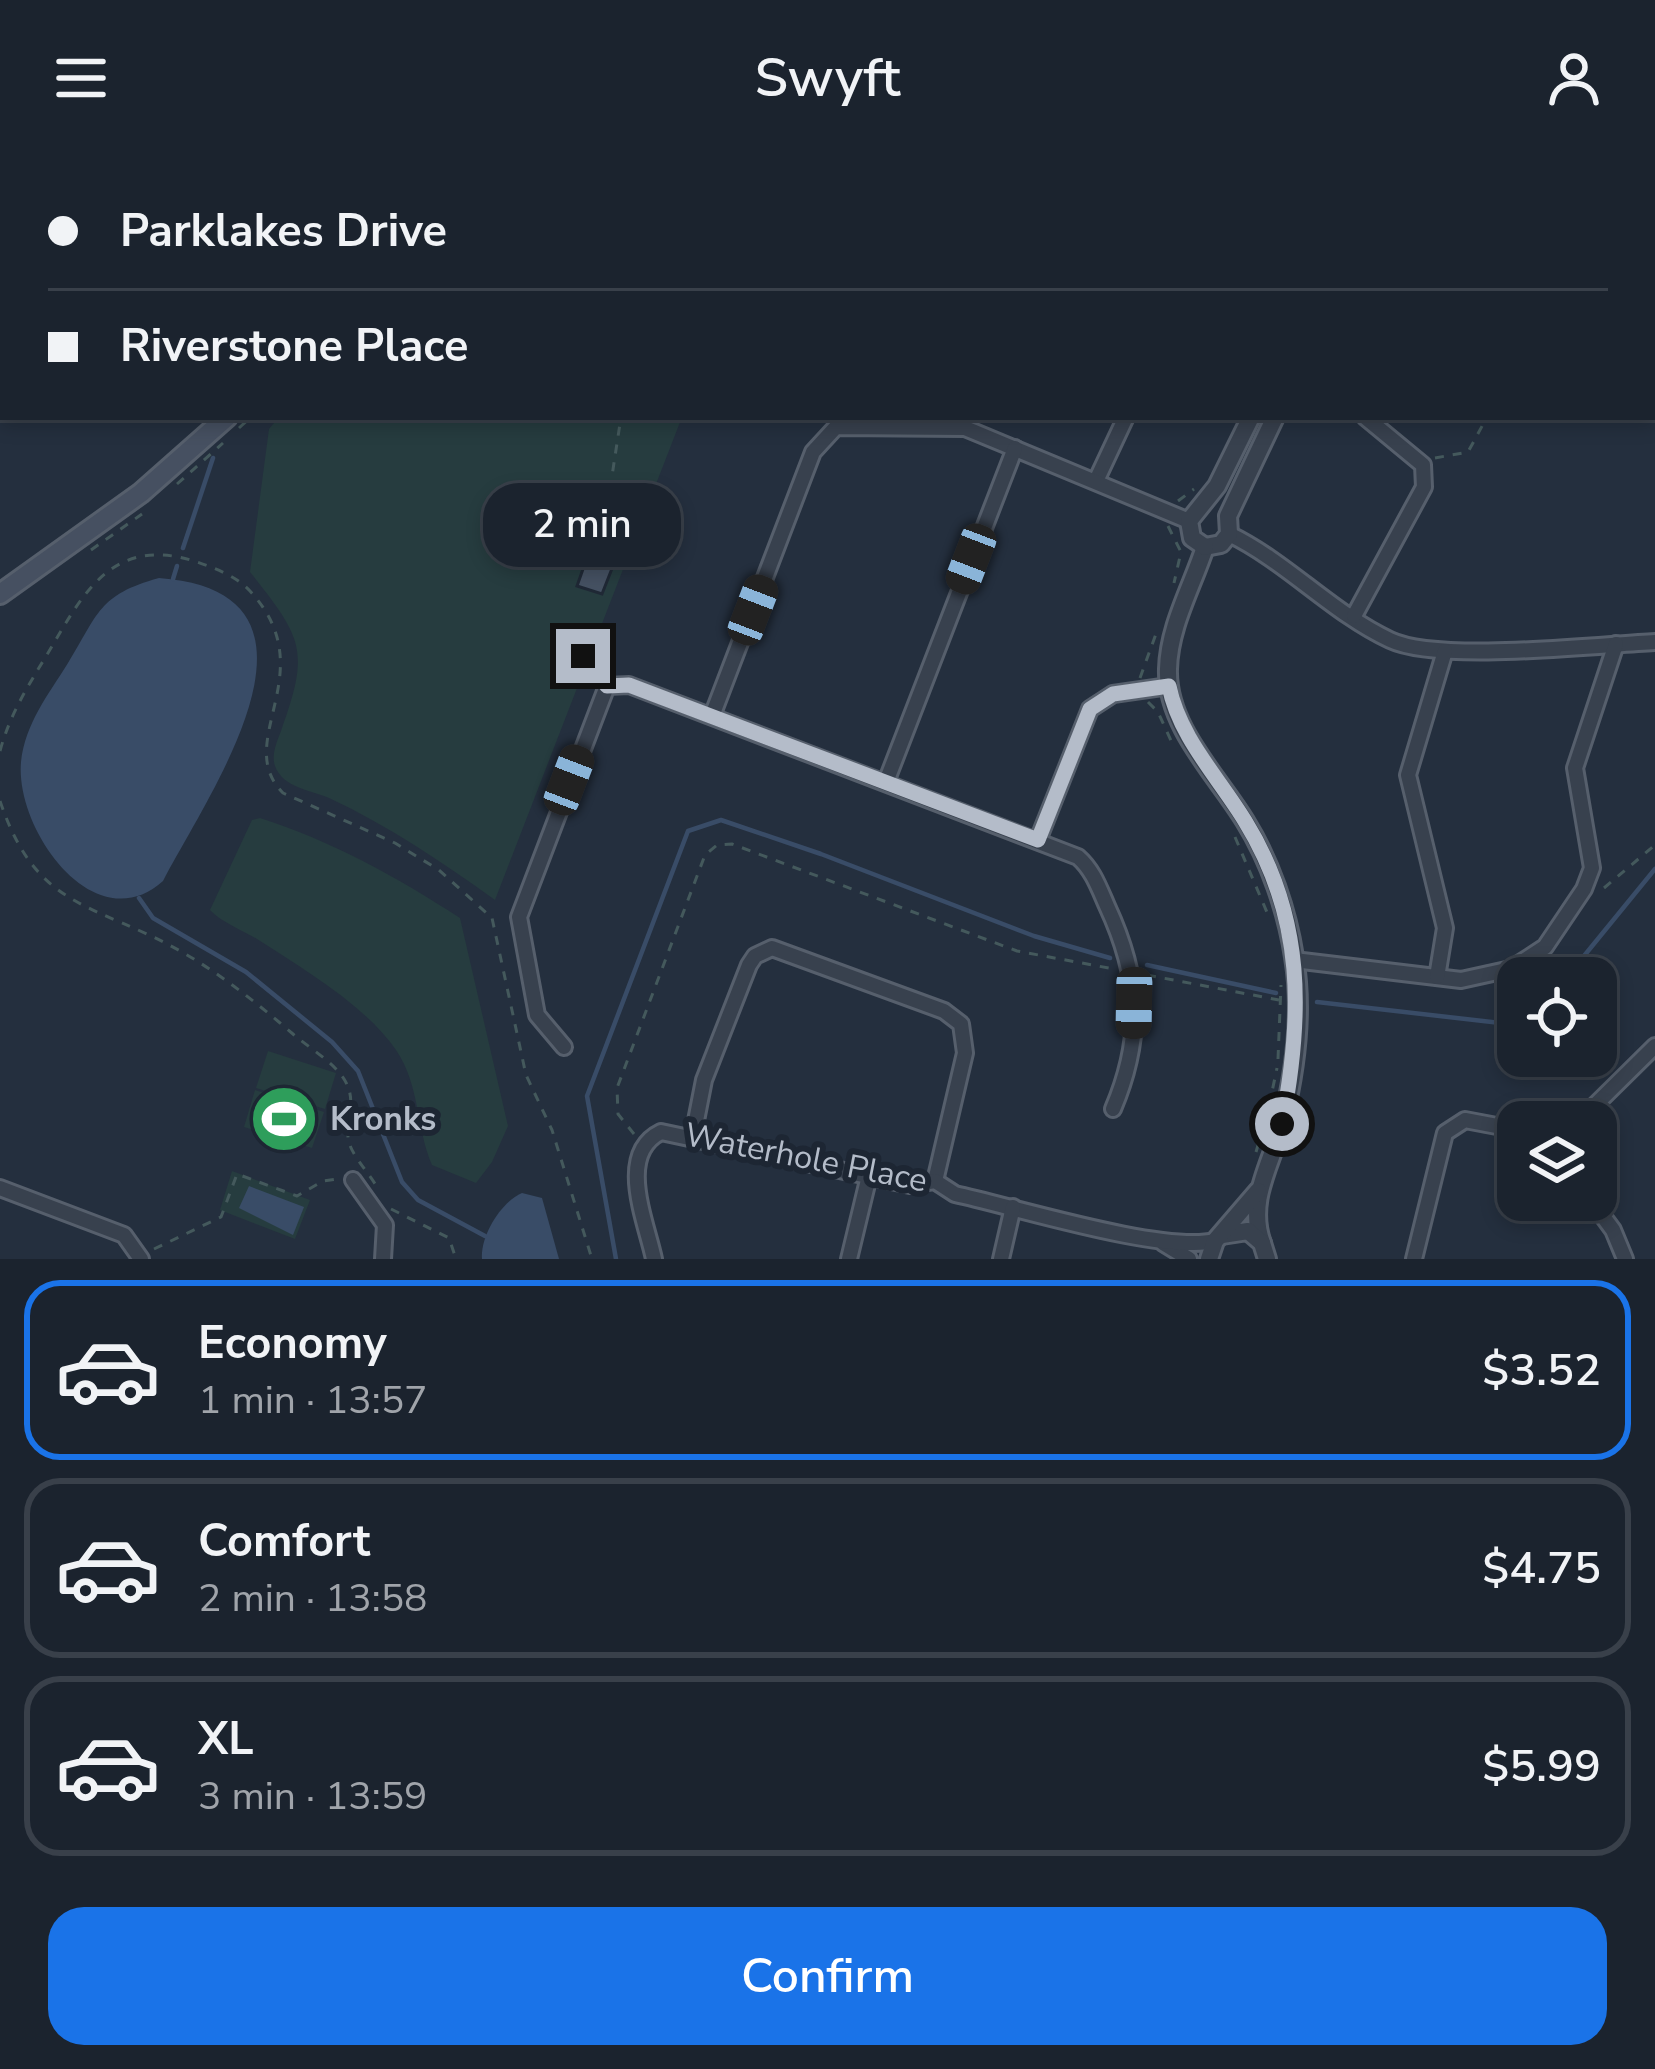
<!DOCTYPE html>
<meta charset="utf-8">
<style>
:root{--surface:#1b232e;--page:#242b36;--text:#f1f3f6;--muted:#a0a4aa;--line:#39404a;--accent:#1a73e8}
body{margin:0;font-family:"Nunito Sans",sans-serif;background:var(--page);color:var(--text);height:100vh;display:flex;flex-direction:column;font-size:45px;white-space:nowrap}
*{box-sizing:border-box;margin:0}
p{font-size:39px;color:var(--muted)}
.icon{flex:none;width:66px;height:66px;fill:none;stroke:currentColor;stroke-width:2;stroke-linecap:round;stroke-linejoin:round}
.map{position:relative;height:1103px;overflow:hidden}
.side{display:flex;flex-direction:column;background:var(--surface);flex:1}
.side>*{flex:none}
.top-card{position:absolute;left:0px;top:0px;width:1656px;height:264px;box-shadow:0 6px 18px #0003,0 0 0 3px var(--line);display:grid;align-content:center;height:264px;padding:0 48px;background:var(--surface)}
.controls{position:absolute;left:1497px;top:801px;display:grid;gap:24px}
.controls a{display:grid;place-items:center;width:120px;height:120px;border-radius:24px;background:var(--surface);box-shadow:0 6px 18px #0003,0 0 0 3px var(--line);font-size:60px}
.end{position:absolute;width:54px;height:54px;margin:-27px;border:15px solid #b4bcc9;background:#111;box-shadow:0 0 0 6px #111}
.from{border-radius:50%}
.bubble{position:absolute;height:84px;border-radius:36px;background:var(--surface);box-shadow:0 6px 18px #0003,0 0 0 3px var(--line);font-size:39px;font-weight:600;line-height:84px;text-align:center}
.car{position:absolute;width:36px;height:72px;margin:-36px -18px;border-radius:15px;box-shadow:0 0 9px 3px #0007;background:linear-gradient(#222 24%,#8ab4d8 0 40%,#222 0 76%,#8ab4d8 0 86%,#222 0)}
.top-card b{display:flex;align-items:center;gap:42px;height:114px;font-size:45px}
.top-card b+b{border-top:3px solid var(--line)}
.top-card i{width:30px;height:30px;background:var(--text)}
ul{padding:21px 0 0;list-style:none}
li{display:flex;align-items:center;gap:36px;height:180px;margin:0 24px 18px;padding:0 24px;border:6px solid var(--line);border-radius:36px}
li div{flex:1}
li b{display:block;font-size:45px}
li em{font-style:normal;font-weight:600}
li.on{border-color:var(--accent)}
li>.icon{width:108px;height:108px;stroke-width:1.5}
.action{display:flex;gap:24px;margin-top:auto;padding:24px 48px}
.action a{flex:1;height:138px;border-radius:36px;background:var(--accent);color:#fff;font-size:48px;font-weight:600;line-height:138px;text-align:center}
header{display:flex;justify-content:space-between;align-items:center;height:156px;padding:0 48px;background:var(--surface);font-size:54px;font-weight:600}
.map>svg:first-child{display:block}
.green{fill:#263c3f}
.water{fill:#394c67}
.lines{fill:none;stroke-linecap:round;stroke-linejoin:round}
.stream{stroke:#394c67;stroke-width:4.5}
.building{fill:#455162;stroke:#1f2835;stroke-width:3}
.minor-casing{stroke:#565f6c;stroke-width:20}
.tertiary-casing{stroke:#565f6c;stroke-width:22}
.secondary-casing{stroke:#565f6c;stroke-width:24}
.path{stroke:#44595c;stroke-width:3;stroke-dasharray:9 9;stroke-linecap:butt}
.minor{stroke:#38414e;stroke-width:14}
.tertiary{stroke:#38414e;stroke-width:16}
.secondary{stroke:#465061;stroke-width:18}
.route{stroke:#b4bcc9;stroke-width:15}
.labels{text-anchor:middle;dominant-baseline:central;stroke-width:12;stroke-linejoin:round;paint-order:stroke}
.poi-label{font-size:33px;font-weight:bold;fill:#b4bcc9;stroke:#1d2633;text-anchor:start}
.street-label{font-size:33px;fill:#b4bcc9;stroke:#1d2633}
</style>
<header><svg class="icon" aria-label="menu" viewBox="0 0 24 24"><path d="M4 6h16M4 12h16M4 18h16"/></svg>Swyft<svg class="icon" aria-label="person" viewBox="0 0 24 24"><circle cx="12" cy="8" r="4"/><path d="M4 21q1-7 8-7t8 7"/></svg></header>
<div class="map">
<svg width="1655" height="1103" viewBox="0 0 1655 1103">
<rect width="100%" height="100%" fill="#242f3e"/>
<g class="green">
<path d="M279,261H682L495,744C442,706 389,670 329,642C311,634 283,632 275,610C271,599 277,585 281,575C310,494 303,483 250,416L269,273Z"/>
<path d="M260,662C332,685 397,721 460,762L508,970L492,1006L476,1027L432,1009C416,972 420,929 396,894C364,848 303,813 257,783C242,774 221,766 210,754L252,664Z"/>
<path d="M268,895L336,917L325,953L256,932Z"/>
<path d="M255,934L324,956L312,992L244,971Z"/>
<path d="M232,1015L310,1044L295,1083L220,1054Z"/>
</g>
<g class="water">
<path d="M159,422C352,436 208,638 163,725C95,786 15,674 21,606C25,568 48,539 68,507C99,457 98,439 159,422Z"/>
<path d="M249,1030L304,1051L293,1079L239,1052Z"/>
<path d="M522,1037L542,1042L559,1103H482C480,1080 501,1046 522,1037Z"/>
</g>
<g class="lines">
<g class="stream">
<path d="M299,3L300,0"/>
<path d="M206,265V261"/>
<path d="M183,392L213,302"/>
<path d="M173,423L177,410"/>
<path d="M139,742L153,762L246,816L332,886L358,915L402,1026L418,1044L485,1080"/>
<path d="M1147,809L1276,837"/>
<path d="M1566,822L1655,713"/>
<path d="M1317,846L1518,869"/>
<path d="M616,1103L587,940L688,675L721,664L821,698L1034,780L1110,802"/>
</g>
</g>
<path class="building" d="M607,345L635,354L602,438L577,430Z"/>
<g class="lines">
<g class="minor-casing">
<g id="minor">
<path d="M1653,215H1655"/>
<path d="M1096,325L1126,261"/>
<path d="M1229,378C1287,406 1332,457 1390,484C1438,507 1595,489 1655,486"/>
<path d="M1354,460L1424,331L1423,309L1365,261"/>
<path d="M583,500L607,530"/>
<path d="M607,530L629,529L1078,701C1093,714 1099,732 1107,750C1140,821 1144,880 1113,953"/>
<path d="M712,560L813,296L836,271L965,272L1189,365"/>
<path d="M886,626L1015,292"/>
<path d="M1038,684L1090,553L1113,538L1169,530"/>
<path d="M1294,804L1461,824L1511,813L1545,791L1584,733L1592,712L1575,612L1616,488"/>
<path d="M1437,821L1445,772L1408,619L1445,495"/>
<path d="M564,891L537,859L519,761L607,530"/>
<path d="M1578,966L1655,890"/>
<path d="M693,980L704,924L749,809L755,800L772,792L944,855L961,868L965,897L935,1025"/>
<path d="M353,1024L385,1069L383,1103"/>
<path d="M0,1032L124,1079L141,1103"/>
<path d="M1591,1044L1613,1074L1625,1103"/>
<path d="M1163,1087L1189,1103"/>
<path d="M654,1103C646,1065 616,998 661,976L910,1029L935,1025L955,1038C1015,1051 1161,1097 1215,1085"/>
<path d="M849,1103L869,1020"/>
<path d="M1001,1103L1013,1051"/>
<path d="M1414,1103L1445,977L1465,964L1518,974"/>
</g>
</g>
<g class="tertiary-casing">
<g id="tertiary">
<path d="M1205,391C1192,431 1169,470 1168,513C1166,570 1217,619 1245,665C1270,705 1287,755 1294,801C1303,856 1296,911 1283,964C1273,1006 1246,1043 1262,1087"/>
<path d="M1205,391L1221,388L1229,378L1228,360L1275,261"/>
<path d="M1205,391L1192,382L1189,365L1217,330L1251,261"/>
<path d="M1222,1079L1248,1075L1262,1087L1267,1103"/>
<path d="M1209,1103L1215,1085L1258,1035"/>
</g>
</g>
<g class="secondary-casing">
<g id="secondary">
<path d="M1586,3L1587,0"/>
<path d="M0,438L141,337L227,261"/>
</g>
</g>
<g class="path">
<path d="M239,272L251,261"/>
<path d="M1435,302L1468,296L1487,261"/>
<path d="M177,328L223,287"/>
<path d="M610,333L621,261"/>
<path d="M1178,345L1194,333"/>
<path d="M1168,370L1181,396L1174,427"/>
<path d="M91,394L142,358"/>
<path d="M1140,522L1157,475"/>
<path d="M1148,546L1158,556L1173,589"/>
<path d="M0,595C10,558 28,530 48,497C82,440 111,379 194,405C214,412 235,419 250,435C325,516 231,585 283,637L395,687L439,714L492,762L526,919L552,974L592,1103"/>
<path d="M0,645C37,755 94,746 182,796C222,819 258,848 293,878C308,891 330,904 342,920C358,942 347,958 348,981C349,998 371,1018 379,1035"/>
<path d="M1235,681L1269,761"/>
<path d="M1604,732L1655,689"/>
<path d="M1147,819L1279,844"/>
<path d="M1278,903L1281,829"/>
<path d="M1269,950L1277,912"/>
<path d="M634,978L618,958L617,932L705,699L717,689L732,688L1017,795L1114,813"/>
<path d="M1256,996L1267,959"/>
<path d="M391,1053L449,1082L456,1103"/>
<path d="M154,1093L221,1061L237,1018L297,1040L323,1025L337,1023"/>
</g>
<use href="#minor" class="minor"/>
<use href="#tertiary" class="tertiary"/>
<use href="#secondary" class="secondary"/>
</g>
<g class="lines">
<path class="route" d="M583,500L607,530L629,529L1038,684L1090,553L1113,538L1169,530C1179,581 1219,622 1245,665C1305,762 1303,860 1282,968"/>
</g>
<defs>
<g id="stadium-disc" transform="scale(3.45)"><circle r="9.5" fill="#2e9e5b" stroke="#1d2633"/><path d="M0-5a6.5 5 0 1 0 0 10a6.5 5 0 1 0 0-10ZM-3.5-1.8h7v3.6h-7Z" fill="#fff"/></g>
</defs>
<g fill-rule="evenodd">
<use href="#stadium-disc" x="284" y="963"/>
</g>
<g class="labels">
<g class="poi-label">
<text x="330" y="963">Kronks</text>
</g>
<g class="street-label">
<text transform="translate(806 1002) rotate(11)">Waterhole Place</text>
</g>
</g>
</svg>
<div class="controls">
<a><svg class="icon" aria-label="locate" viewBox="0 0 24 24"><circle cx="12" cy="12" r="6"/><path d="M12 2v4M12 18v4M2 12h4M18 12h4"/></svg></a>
<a><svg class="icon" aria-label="layers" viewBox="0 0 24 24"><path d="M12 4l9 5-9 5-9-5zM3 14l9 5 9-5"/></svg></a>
</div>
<i class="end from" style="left:1282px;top:968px"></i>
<i class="end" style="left:583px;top:500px"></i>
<div class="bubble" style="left:483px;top:327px;width:198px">2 min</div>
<i class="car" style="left:971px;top:403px;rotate:201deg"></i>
<i class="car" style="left:753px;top:454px;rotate:21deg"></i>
<i class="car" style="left:569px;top:624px;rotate:21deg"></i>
<i class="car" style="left:1134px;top:847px;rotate:181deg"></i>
<div class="top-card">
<b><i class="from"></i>Parklakes Drive</b>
<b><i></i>Riverstone Place</b>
</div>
</div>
<section class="side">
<ul>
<li class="on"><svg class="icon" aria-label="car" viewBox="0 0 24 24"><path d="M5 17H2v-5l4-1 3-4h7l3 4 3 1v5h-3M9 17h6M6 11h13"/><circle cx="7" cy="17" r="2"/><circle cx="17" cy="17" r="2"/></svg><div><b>Economy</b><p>1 min · 13:57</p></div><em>$3.52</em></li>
<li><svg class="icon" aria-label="car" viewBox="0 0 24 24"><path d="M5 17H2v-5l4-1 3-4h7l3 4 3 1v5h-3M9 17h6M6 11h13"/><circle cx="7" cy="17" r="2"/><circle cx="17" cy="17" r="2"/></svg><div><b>Comfort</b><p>2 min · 13:58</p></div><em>$4.75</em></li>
<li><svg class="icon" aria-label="car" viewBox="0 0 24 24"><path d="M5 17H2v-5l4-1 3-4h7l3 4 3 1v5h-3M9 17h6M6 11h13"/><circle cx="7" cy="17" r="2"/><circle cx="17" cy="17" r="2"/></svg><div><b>XL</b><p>3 min · 13:59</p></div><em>$5.99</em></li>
</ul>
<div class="action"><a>Confirm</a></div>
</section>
